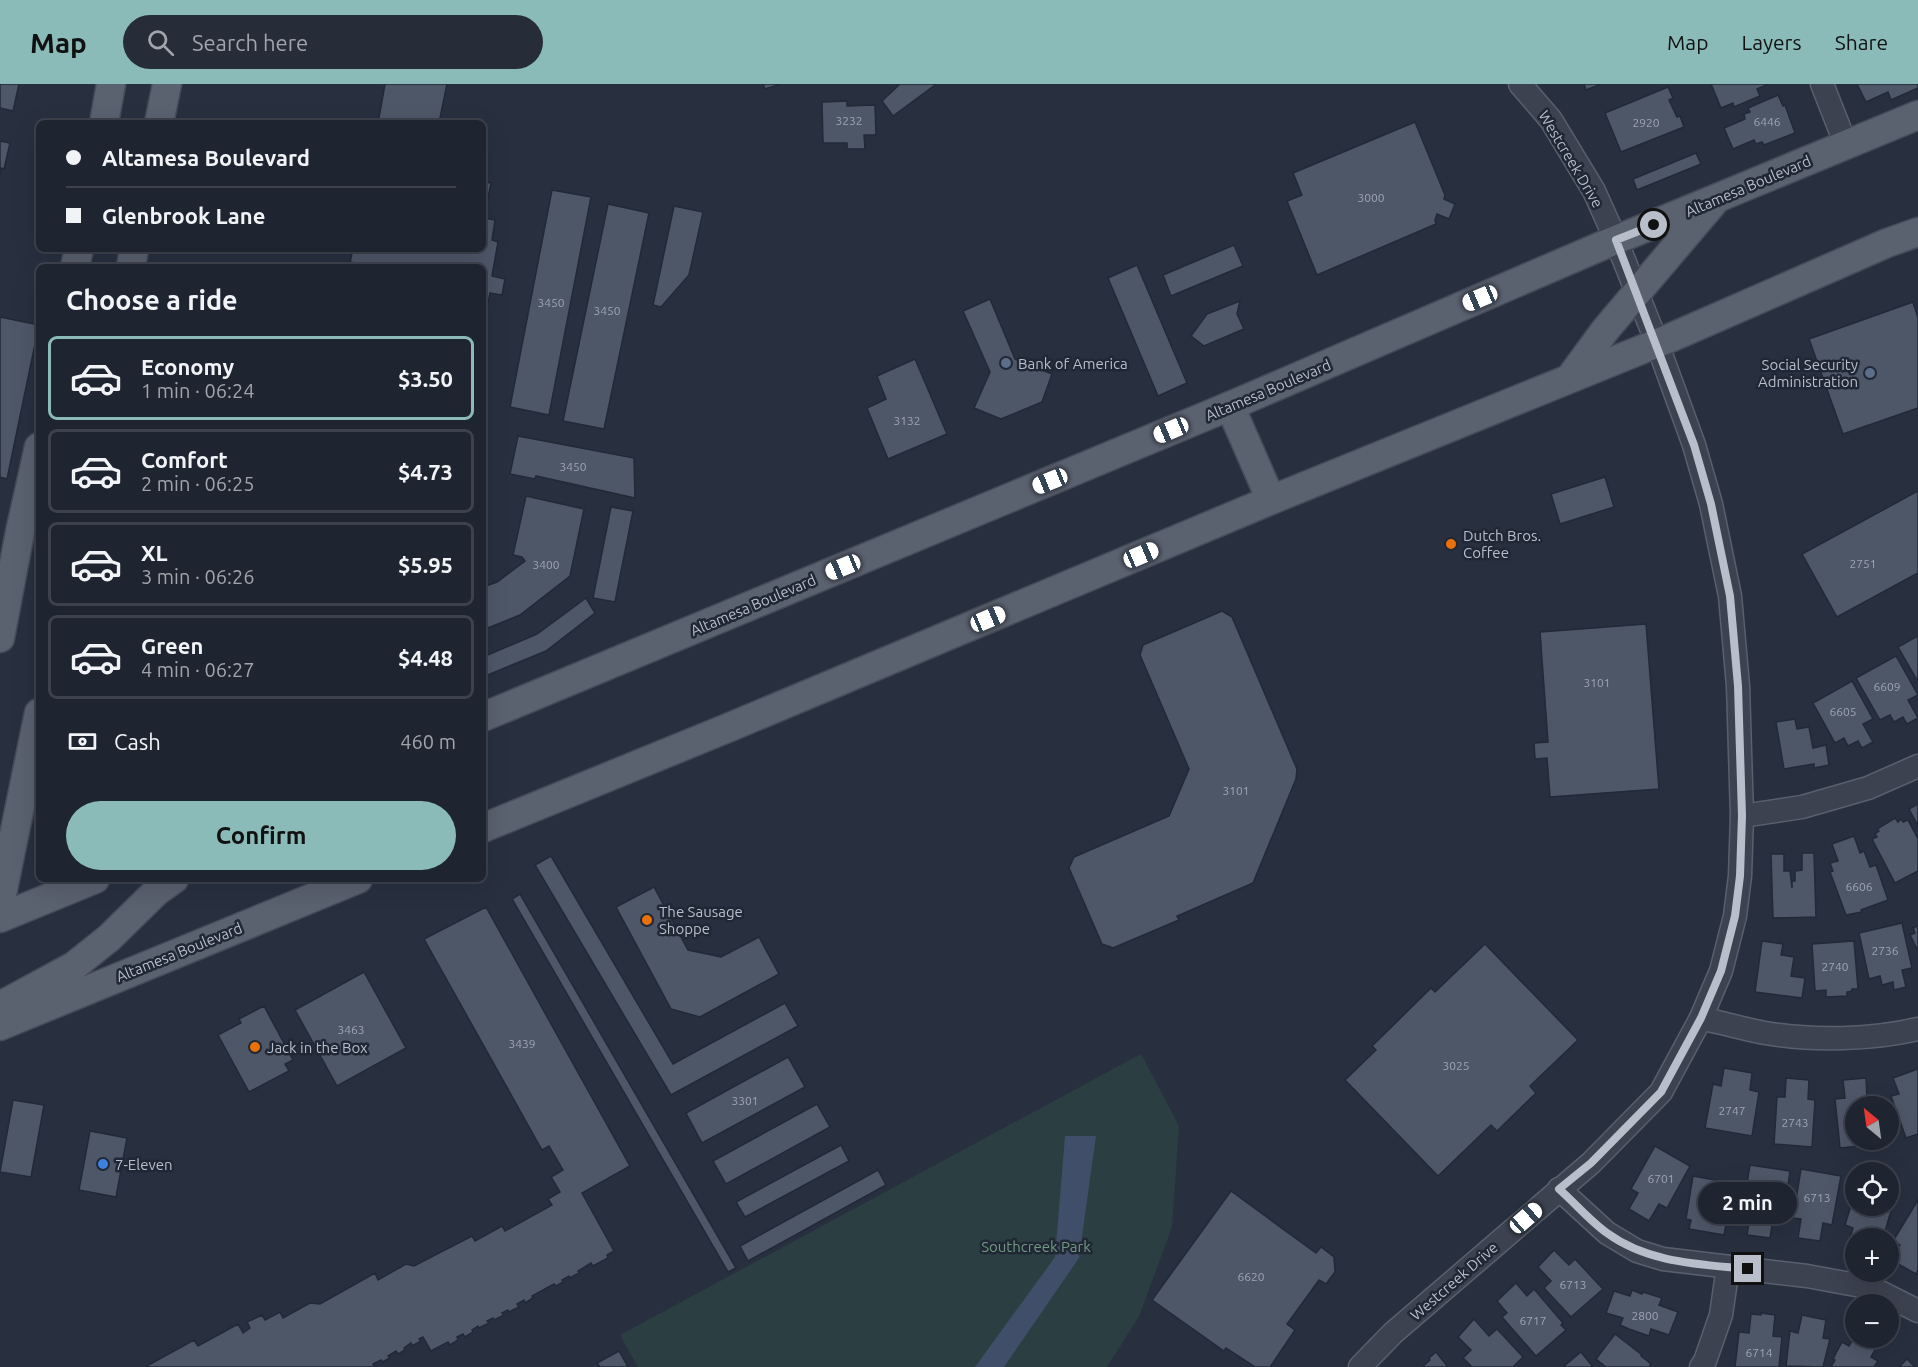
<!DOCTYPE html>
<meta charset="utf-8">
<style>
:root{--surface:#1e2430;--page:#262c38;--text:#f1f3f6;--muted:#a1a4ab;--line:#3c414c;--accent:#8bbbb9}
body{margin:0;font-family:Ubuntu,sans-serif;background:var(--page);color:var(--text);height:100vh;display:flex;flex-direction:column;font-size:22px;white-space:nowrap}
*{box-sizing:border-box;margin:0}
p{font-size:20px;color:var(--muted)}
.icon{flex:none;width:33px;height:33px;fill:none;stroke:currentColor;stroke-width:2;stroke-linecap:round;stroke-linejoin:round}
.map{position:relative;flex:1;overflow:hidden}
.side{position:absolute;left:36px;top:180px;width:450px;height:618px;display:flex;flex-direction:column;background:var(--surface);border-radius:9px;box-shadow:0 6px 24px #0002,0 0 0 2px var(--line)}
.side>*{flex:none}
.banner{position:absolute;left:36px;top:36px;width:450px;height:132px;border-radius:9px;box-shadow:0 6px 24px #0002,0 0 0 2px var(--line);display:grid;align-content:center;height:132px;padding:0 30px;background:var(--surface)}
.needle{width:39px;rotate:331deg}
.fabs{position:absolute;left:1845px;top:1012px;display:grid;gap:12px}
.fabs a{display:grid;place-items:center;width:54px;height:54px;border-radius:50%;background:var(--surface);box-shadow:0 6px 24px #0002,0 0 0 2px var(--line);font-size:30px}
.end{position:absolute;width:27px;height:27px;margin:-14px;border:8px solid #b8beca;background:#111;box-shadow:0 0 0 3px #111}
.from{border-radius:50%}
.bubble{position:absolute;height:42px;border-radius:21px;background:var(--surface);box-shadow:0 6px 24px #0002,0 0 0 2px var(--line);font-size:20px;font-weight:700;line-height:42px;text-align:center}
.car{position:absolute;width:18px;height:36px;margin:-18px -9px;border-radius:8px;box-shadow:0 0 4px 2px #0007;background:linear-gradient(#fff 24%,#345 0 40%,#fff 0 76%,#345 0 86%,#fff 0)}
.banner b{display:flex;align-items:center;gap:21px;height:57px;font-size:22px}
.banner b+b{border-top:2px solid var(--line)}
.banner i{width:15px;height:15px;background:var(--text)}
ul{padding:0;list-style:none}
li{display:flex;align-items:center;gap:18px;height:84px;margin:0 12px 9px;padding:0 18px;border:3px solid var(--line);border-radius:9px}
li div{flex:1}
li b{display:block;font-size:22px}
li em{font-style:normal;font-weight:700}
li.on{border-color:var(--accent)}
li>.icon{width:54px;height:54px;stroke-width:1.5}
h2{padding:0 30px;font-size:27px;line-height:72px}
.pay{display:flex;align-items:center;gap:15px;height:66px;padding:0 30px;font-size:22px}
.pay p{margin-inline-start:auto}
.button{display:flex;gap:12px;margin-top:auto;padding:12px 30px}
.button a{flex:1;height:69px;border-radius:36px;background:var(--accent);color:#111;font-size:24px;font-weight:700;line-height:69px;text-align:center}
header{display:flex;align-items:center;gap:36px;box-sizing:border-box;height:84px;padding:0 30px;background:var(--accent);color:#111}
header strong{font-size:28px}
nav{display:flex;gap:33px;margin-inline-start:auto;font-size:21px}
.search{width:420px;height:54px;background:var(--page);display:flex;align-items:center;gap:15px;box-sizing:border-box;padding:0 21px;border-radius:33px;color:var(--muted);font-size:22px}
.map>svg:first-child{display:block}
.green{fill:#2b3e42}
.water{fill:#404e69}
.building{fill:#4e5768;stroke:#222937;stroke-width:1.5}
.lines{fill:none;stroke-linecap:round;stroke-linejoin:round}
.minor-casing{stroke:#59606d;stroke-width:25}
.major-casing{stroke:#454b59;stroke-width:31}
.minor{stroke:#3c4250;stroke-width:22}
.major{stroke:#5a616f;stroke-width:28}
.route{stroke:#b8beca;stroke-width:8}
.service-dot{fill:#5c6f8a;stroke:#202735;stroke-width:2}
.food-dot{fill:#e8710a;stroke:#202735;stroke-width:2}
.shop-dot{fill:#3f7fe0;stroke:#202735;stroke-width:2}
.labels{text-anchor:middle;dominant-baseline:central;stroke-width:5;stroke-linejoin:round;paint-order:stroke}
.number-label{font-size:12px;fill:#9ea4b2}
.street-label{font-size:15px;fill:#b8beca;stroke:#202735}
.poi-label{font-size:15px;fill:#b8beca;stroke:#202735;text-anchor:start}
.park-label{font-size:15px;fill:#71997e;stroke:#202735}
</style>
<header>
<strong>Map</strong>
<div class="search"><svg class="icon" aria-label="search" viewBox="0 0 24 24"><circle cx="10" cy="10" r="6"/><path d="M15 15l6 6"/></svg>Search here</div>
<nav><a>Map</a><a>Layers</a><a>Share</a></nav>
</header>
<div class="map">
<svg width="1918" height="1283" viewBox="0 0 1918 1283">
<rect width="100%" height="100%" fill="#283040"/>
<path class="green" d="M1141,970L1179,1042L1172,1143L1139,1232L1107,1283H638L620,1251Z"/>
<path class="water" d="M1065,1052H1096L1079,1174L1004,1283H975L1055,1173Z"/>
<g class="building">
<path d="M0,0H19L13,27L0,24Z"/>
<path d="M385,0H447L439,39H378Z"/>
<path d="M763,0H781L765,5Z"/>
<path d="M900,0H934L935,1L893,32L882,17Z"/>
<path d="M1584,0H1601L1586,6Z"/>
<path d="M1711,0H1769L1757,5L1760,12L1734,23L1733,19L1721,24Z"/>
<path d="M1857,0H1918V4L1891,16L1888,8L1866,18Z"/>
<path d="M1668,3L1673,14L1669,16L1677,33L1680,32L1684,43L1621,68L1605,29Z"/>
<path d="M1778,11L1783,22L1785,21L1795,49L1764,61L1762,58L1756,60L1754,56L1733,65L1724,44L1745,35L1744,30L1750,28L1748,24Z"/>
<path d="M847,17V22L875,21L876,51H864L865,65H847V59H823L822,18Z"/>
<path d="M1415,38L1445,111L1444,115L1455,120L1449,135L1437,130L1435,136L1436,140L1317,191L1287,117L1302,111L1293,89Z"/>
<path d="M0,57L10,59L4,85L1,84L0,91Z"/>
<path d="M1696,69L1701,80L1637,106L1633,95Z"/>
<path d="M483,98L491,99L484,134L495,136L492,156L498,158L492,192L505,195L502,211L490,209L483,242V183H355L356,179L350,178L353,165H483Z"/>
<path d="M552,106L591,113L549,331L510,323Z"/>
<path d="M608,120L649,129L604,345L563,337Z"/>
<path d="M674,122L703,128L689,191L661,223L653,221Z"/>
<path d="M1234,161L1243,182L1171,212L1163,191Z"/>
<path d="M1137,181L1187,299L1158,312L1108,194Z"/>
<path d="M990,215L1015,275L1052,290L1042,318L1001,335L974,324L990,288L963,227Z"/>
<path d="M1240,217L1237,230L1244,245L1204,262L1191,252L1207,230Z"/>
<path d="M1913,218L1918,234V324L1843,350L1809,255Z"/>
<path d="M0,233L39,241L7,395L0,393Z"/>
<path d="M915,275L947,350L888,375L867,324L886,315L877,292Z"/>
<path d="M518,352L634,374L635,414L536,392L535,395L510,390Z"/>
<path d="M1605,393L1614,423L1560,440L1551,410Z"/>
<path d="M1918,407V489L1837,533L1802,470Z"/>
<path d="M526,412L584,425L570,492L520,531L488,544L483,532V518L486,516L483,503L497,498L525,477L522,473L513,471Z"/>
<path d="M611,423L633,427L615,518L593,514Z"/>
<path d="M586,514L595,529L546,567L483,593V573L537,550Z"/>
<path d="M1222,527L1232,533L1297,685L1296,695L1253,799L1177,832L1179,836L1113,864L1102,860L1069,784L1074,773L1169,732L1189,685L1140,571L1143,561Z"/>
<path d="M1646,540L1659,705L1550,713L1547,674L1535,675L1534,659L1548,658L1540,548Z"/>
<path d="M1918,552V595L1917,596L1898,563Z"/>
<path d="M1896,572L1918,611L1908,616L1918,634L1907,640L1903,633L1894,638L1890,631L1880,636L1856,594Z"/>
<path d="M1852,597L1873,635L1863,640L1873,658L1862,664L1858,657L1848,662L1844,654L1835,659L1813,619Z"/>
<path d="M1795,635L1797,645L1809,643L1813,664L1826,661L1829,681L1814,684V680L1784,685L1776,638Z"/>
<path d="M1918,720V742L1909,725Z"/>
<path d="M1895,734L1898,738L1901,735L1903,738L1908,736L1918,755V787L1895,799L1872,755L1877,753L1875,750L1879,747L1877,745Z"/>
<path d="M1854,752L1860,769L1864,767L1870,783L1876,781L1888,816L1861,826L1862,828L1846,831L1830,788L1833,787L1830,779L1838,777L1832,760Z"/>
<path d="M1802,769H1814L1816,833L1773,834L1771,770H1784V787H1790L1792,804V797H1795V787L1802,786Z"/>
<path d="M551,772L673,980L785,919L798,942L671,1011L535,781Z"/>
<path d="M654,803L688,866L721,873L759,853L779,890L700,933L671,925L616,823Z"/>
<path d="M520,810L736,1184L728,1188L512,815Z"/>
<path d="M486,823L630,1082L582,1109L614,1167L607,1171L608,1174L593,1182L591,1179L578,1187L579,1189L570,1194L569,1192L562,1196L563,1198L556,1202L554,1200L532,1212L533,1214L525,1219L524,1216L517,1220L519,1223L509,1228L508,1226L502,1229L504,1231L494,1236L493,1234L487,1237L489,1239L479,1244L478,1242L472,1246L473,1248L465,1253L463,1250L457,1253L458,1256L450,1261L448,1258L431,1267L423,1253L419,1255L421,1257L412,1262L411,1259L404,1264L405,1266L398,1270L396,1267L388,1272L390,1274L382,1278L381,1276L373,1280L374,1283H145L194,1256L198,1262L238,1240L243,1249L250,1244L247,1238L262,1231L265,1236L280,1228L283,1234L310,1219L320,1220L375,1189L378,1196L406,1180L414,1182L472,1152L475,1157L502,1142L505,1147L552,1121L548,1115L560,1108L551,1093L563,1086L549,1062L542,1066L424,855Z"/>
<path d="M1902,839L1912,884L1902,886L1906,903L1894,906L1893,898L1882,901L1880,892L1869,895L1859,849Z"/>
<path d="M1918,842V867L1910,851L1915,849L1913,844Z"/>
<path d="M1762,857L1783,860L1781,871L1794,873L1791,892L1805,894L1802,914L1755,908Z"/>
<path d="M1854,857L1858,905H1852V907L1847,908V912L1826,913V906L1815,907L1812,860Z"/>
<path d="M1485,860L1578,956L1530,1002L1536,1009L1497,1047L1491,1041L1438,1092L1345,996L1376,966L1372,962L1431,904L1435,908Z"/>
<path d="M364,888L406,964L337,1002L295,926Z"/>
<path d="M264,922L293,976L285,980L289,987L249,1008L218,951L241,939L239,935Z"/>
<path d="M788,973L805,1003L702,1059L686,1029Z"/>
<path d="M1724,984L1752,989L1750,1006L1759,1008L1752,1052L1705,1044L1713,1000L1721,1002Z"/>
<path d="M1918,985V1050L1906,1054L1891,1012L1899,1010L1893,994Z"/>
<path d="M1786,994L1809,996L1808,1015L1815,1016L1812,1063L1774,1060L1777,1013H1785Z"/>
<path d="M1866,994L1867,1013L1875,1012L1876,1023H1856V1056H1879L1880,1060L1840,1064L1835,1015L1845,1014L1843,996Z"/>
<path d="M13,1016L44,1021L31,1093L0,1088Z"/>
<path d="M817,1020L830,1043L726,1100L713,1077Z"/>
<path d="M90,1047L127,1054L116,1113L79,1106Z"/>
<path d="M841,1061L849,1077L745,1133L736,1118Z"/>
<path d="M1655,1062L1690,1082L1667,1124L1659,1120L1649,1137L1629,1125L1638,1109L1631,1105Z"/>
<path d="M1750,1081L1790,1087L1783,1136L1773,1135L1770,1154L1747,1151L1750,1132L1742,1130Z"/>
<path d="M1801,1085L1841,1092L1832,1141L1823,1139L1820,1157L1798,1154L1801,1135L1793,1134Z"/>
<path d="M878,1086L886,1101L748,1177L740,1162Z"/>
<path d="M1693,1092L1737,1100L1729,1142L1726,1141L1724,1151L1689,1145L1691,1136L1686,1135Z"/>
<path d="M1888,1104L1897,1106L1884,1151L1875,1149L1874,1155H1856V1165L1847,1163L1853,1144L1845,1141L1856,1105V1122H1888Z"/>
<path d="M1231,1107L1316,1169L1321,1163L1334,1173L1335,1188L1326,1200L1319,1196L1287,1240L1295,1246L1270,1283H1255L1226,1264L1224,1267L1152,1216Z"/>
<path d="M1918,1116V1186L1916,1190L1891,1176L1900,1161L1893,1157Z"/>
<path d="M1554,1166L1569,1181L1575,1175L1603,1205L1571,1233L1544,1204L1551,1197L1538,1183Z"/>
<path d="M1516,1199L1527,1212L1534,1205L1563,1239L1561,1241L1566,1246L1536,1272L1502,1233L1507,1229L1497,1217Z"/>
<path d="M1632,1206L1642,1210L1643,1208L1662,1214L1659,1221L1678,1228L1669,1251L1651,1245L1649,1252L1629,1245L1620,1241L1623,1234L1606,1229L1614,1207L1630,1212Z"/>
<path d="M1761,1229L1775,1231L1773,1252L1782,1253L1779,1283H1735L1739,1248L1749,1249L1751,1230L1761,1231Z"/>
<path d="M1802,1231L1826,1236L1823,1254L1830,1255L1823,1283L1786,1282L1790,1247L1798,1249Z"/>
<path d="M1474,1235L1489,1252L1497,1245L1523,1273L1513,1283H1472L1463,1274L1471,1266L1458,1253Z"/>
<path d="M1615,1250L1642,1271L1641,1272L1651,1280L1649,1283H1606L1596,1275Z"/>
<path d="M1856,1250V1254H1875L1880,1257L1871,1273L1878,1277L1874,1283H1831L1835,1276L1833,1275L1842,1258L1849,1262Z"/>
<path d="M619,1267L628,1283H600L597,1279Z"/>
<path d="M1436,1268L1448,1283H1422L1430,1276L1429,1274Z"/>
<path d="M1581,1268L1593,1283H1563Z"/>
<path d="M1907,1275L1915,1283H1899Z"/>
</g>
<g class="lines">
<g class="minor-casing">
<g id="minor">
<path d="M1822,0L1846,61"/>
<path d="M1742,732L1802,723L1868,704L1918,682"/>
<path d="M1701,934C1722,939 1744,945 1765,949C1812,957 1872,956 1918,945"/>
<path d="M1559,1105L1607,1149L1637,1167L1663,1175L1807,1192L1872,1204L1918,1227"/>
<path d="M1360,1283L1393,1249L1591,1079L1661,1008L1701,934L1721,887L1735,832L1740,792L1742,732L1738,602L1730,512L1711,420L1694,361L1657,259L1616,156L1594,107L1551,36L1520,0"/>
<path d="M1701,1283L1705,1277L1721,1231L1728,1183"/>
</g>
</g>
<g class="major-casing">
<g id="major">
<path d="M104,39L111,0"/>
<path d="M159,39L167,0"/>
<path d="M75,183L79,165"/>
<path d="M131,183L134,165"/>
<path d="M1570,294L1606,245L1713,119"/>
<path d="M1230,322L1271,416"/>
<path d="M0,554L20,448L39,363"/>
<path d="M483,633L1230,322L1606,160L1918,31"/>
<path d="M483,744L730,643L1271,416L1670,254L1887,159L1918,148"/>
<path d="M0,820L39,629"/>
<path d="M0,834L95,795"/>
<path d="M0,922L74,882L109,854L157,807L174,795"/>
<path d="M0,942L358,795"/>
</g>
</g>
<use href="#minor" class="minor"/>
<use href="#major" class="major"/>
</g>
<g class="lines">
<path class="route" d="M1654,141L1616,156L1694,361L1711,420L1730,512L1738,602L1742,732L1740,792L1735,832L1721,887L1701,934L1661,1008L1591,1079L1559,1105C1575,1119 1590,1137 1607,1149C1648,1179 1699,1180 1748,1185"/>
</g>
<g class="service-dot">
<circle cx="1006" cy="279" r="6"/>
<circle cx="1870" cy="289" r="6"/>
</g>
<g class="food-dot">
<circle cx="1451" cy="460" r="6"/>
<circle cx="647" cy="836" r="6"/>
<circle cx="255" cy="963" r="6"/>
</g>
<circle class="shop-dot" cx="103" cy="1080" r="6"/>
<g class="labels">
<g class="number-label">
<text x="849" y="36">3232</text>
<text x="1767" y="37">6446</text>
<text x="1646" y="38">2920</text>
<text x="1371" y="113">3000</text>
<text x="551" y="218">3450</text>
<text x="607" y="226">3450</text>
<text x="907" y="336">3132</text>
<text x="573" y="382">3450</text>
<text x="1863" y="479">2751</text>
<text x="546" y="480">3400</text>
<text x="1597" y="598">3101</text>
<text x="1887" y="602">6609</text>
<text x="1843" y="627">6605</text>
<text x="1236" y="706">3101</text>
<text x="1859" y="802">6606</text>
<text x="1885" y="866">2736</text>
<text x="1835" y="882">2740</text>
<text x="351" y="945">3463</text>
<text x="522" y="959">3439</text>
<text x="1456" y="981">3025</text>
<text x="745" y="1016">3301</text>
<text x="1732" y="1026">2747</text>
<text x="1795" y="1038">2743</text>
<text x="1661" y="1094">6701</text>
<text x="1817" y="1113">6713</text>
<text x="1251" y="1192">6620</text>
<text x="1573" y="1200">6713</text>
<text x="1645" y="1231">2800</text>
<text x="1533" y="1236">6717</text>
<text x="1759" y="1268">6714</text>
</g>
<g class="street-label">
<text transform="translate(1571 75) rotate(59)">Westcreek Drive</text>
<text transform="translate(1748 102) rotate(-23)">Altamesa Boulevard</text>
<text transform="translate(1268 306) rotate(-23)">Altamesa Boulevard</text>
<text transform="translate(753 521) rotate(-23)">Altamesa Boulevard</text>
<text transform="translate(179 868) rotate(-22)">Altamesa Boulevard</text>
<text transform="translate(1454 1197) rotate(-41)">Westcreek Drive</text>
</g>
<g class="poi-label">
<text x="1018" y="279">Bank of America</text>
<text x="1858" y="280" text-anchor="end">Social Security<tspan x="1858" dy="17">Administration</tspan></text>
<text x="1463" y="451">Dutch Bros.<tspan x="1463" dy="17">Coffee</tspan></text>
<text x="659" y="827">The Sausage<tspan x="659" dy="17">Shoppe</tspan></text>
<text x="267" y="963">Jack in the Box</text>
<text x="115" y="1080">7-Eleven</text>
</g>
<g class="park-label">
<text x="1036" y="1162">Southcreek Park</text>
</g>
</g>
</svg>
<div class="fabs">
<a><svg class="needle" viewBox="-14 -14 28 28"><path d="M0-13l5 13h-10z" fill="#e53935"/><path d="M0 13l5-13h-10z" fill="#a1a4ab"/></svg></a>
<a><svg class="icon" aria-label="locate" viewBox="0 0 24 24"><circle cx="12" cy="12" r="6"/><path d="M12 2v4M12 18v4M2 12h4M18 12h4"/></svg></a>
<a>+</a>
<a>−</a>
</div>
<i class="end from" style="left:1654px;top:141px"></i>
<i class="end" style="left:1748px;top:1185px"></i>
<div class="bubble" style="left:1698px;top:1098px;width:99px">2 min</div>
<i class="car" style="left:1480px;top:214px;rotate:247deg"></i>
<i class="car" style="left:1171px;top:346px;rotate:247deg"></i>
<i class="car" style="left:1050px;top:397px;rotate:248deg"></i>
<i class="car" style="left:1141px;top:471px;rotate:67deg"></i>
<i class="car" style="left:843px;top:483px;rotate:248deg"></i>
<i class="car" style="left:988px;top:535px;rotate:67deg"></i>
<i class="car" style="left:1526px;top:1134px;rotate:49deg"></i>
<div class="banner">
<b><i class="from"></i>Altamesa Boulevard</b>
<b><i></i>Glenbrook Lane</b>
</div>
<section class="side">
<h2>Choose a ride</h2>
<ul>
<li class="on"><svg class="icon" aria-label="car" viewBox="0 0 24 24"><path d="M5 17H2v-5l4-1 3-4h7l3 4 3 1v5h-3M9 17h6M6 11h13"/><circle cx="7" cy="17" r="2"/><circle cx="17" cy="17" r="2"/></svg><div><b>Economy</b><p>1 min · 06:24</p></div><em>$3.50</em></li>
<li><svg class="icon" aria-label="car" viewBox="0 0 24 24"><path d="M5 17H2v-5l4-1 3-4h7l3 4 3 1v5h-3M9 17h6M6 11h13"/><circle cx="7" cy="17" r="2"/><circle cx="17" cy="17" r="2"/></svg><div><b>Comfort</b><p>2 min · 06:25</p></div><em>$4.73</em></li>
<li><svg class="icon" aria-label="car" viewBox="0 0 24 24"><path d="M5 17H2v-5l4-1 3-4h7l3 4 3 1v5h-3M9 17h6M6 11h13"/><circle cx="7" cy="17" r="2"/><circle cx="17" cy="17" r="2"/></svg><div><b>XL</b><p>3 min · 06:26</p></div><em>$5.95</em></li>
<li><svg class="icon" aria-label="car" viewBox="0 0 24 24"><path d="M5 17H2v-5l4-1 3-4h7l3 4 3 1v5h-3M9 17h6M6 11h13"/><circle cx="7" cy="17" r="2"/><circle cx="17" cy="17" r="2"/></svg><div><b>Green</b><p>4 min · 06:27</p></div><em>$4.48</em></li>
</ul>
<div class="pay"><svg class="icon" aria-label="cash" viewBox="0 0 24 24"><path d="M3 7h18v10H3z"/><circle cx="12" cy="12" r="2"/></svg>Cash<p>460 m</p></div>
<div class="button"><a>Confirm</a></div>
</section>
</div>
